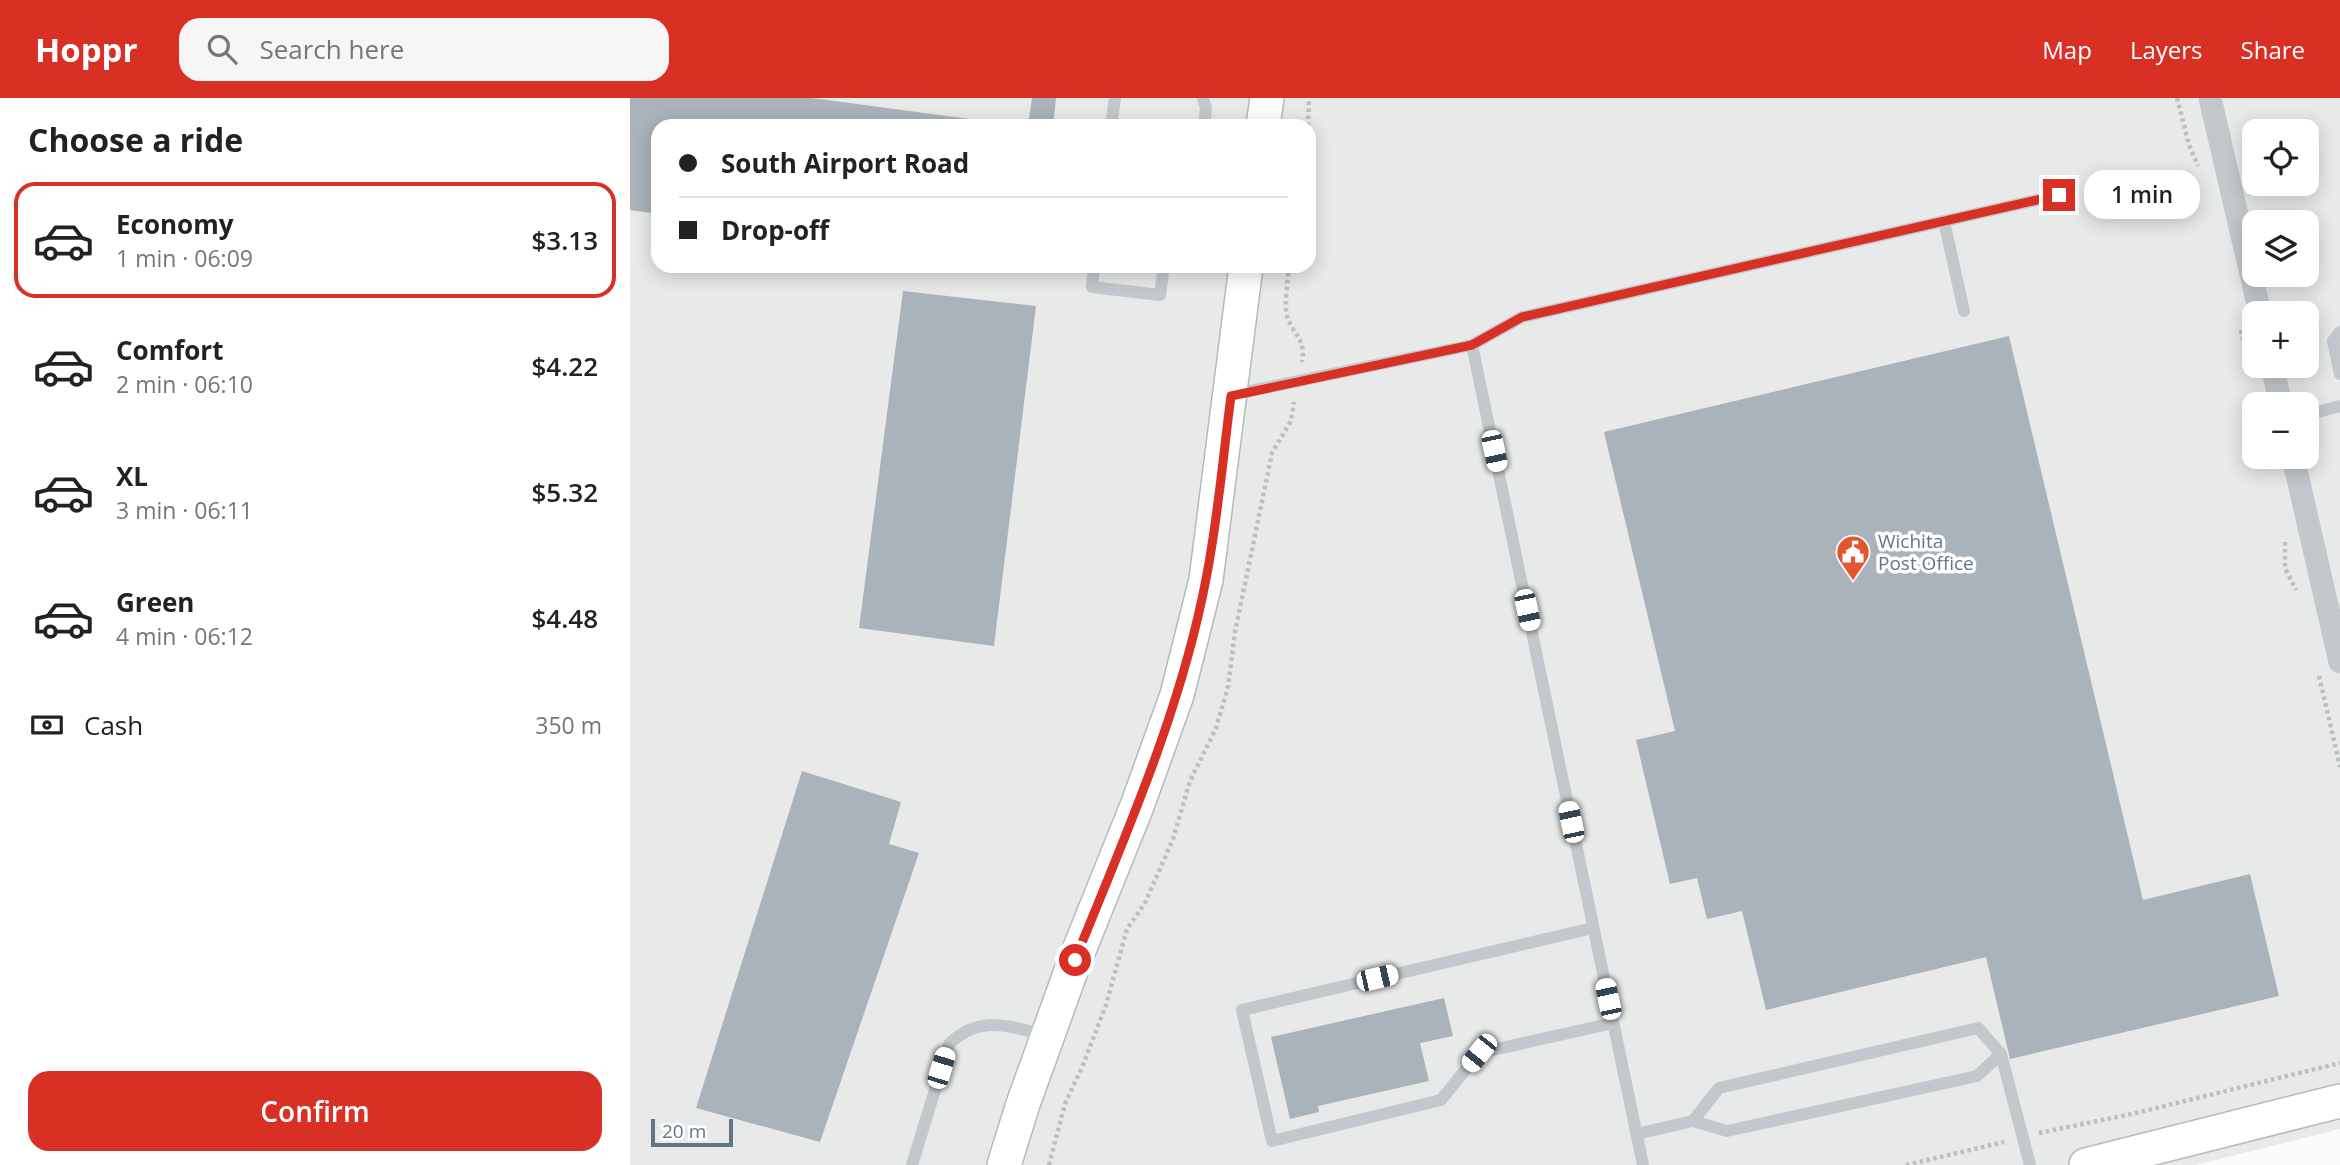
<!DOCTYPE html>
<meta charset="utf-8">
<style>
:root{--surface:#fff;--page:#f6f6f6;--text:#222;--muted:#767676;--line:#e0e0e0;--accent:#d93025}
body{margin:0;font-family:"Open Sans",sans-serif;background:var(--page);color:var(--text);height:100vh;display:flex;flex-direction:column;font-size:26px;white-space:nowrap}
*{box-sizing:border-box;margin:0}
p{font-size:23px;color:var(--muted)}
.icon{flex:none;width:38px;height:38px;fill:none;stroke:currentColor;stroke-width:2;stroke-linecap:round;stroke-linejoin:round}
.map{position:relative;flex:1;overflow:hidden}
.sheet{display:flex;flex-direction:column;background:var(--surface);width:630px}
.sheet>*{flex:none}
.guide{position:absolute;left:21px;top:21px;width:665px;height:154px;border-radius:21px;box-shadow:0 4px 18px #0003;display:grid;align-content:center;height:154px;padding:0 28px;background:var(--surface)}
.controls{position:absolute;left:1612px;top:21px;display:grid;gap:14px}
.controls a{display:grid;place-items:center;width:77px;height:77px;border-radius:14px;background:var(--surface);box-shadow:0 4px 18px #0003;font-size:35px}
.scale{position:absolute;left:21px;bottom:18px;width:82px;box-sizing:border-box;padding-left:7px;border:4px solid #657683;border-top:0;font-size:19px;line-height:24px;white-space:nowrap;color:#657683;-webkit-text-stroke:5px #fff;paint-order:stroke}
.end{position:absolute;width:32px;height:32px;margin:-16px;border:9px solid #d93025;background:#fff;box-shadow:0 0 0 4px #fff}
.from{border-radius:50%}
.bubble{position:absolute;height:49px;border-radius:21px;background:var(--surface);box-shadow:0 4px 18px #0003;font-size:23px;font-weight:600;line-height:49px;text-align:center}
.car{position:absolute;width:21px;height:42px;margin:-21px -10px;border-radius:9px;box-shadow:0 0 5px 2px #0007;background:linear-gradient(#fff 24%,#345 0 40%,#fff 0 76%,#345 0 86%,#fff 0)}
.guide b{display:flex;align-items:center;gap:24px;height:66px;font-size:26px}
.guide b+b{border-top:2px solid var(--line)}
.guide i{width:18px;height:18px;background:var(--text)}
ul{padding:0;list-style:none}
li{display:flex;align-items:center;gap:21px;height:116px;margin:0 14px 10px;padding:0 14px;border:4px solid transparent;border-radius:21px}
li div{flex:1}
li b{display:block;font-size:26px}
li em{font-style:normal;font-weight:600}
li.selected{border-color:var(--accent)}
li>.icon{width:63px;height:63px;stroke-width:1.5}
h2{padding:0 28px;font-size:32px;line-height:84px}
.pay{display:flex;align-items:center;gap:18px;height:77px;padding:0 28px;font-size:26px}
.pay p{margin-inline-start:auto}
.action{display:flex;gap:14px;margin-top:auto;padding:14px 28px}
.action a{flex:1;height:80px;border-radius:21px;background:var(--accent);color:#fff;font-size:28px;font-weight:600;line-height:80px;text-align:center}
header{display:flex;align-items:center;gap:42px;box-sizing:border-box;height:98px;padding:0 35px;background:var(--accent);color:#fff}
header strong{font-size:33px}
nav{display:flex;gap:38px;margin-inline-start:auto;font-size:24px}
.search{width:490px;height:63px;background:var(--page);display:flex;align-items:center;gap:18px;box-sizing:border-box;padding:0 24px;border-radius:21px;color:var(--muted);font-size:26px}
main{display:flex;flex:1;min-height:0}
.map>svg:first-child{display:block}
.built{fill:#e8e9e9;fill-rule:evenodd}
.building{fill:#aab3b9}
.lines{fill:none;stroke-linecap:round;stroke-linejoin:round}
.secondary-casing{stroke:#b3babf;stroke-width:36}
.path{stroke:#bbbfc2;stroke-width:4.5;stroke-dasharray:3.5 3.5;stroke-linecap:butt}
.lane{stroke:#c3c8cc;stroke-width:12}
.street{stroke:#c3c8cc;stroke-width:23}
.secondary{stroke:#fff;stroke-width:33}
.route{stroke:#d93025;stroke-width:9}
.labels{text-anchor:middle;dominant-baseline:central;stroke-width:7;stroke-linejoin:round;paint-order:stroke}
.poi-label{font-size:19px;fill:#657683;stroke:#fff;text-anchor:start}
</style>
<header>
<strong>Hoppr</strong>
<div class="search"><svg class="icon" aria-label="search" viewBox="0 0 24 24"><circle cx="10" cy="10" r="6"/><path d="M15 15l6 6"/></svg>Search here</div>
<nav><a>Map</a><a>Layers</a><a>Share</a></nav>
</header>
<main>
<section class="sheet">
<h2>Choose a ride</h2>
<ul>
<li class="selected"><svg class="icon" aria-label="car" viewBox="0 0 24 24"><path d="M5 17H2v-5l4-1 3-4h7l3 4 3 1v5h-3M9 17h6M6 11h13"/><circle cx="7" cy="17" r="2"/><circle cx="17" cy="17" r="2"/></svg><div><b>Economy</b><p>1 min · 06:09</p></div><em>$3.13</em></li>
<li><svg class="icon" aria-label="car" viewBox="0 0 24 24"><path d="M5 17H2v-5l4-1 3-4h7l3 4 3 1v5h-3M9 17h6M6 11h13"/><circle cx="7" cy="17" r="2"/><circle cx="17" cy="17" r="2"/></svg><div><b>Comfort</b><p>2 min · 06:10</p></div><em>$4.22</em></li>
<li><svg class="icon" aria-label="car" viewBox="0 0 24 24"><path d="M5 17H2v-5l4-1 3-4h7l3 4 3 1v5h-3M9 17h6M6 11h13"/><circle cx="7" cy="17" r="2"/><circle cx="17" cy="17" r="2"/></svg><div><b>XL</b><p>3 min · 06:11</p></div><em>$5.32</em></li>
<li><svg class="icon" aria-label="car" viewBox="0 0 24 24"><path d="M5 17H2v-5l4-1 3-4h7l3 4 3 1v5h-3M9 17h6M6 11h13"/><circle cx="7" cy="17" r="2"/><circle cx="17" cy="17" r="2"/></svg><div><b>Green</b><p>4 min · 06:12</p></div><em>$4.48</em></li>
</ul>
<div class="pay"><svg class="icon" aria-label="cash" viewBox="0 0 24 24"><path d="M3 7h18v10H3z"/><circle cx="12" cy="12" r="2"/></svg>Cash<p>350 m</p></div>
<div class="action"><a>Confirm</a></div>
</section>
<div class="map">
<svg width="1710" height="1067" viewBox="0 0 1710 1067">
<rect width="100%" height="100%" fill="#fafaf8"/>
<path class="built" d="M0,0H1710V1031L1565,1067H0ZM28,28H679V168H28ZM1624,33H1676V86H1624ZM1624,124H1676V177H1624ZM1624,215H1676V268H1624ZM1624,306H1676V359H1624Z"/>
<g class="building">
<path d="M0,0H182L392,28H28V116L0,112Z"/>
<path d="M402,0H426L423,28H398Z"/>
<path d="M273,193L406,208L364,548L229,530Z"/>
<path d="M1379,238L1513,802L1620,776L1649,898L1380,961L1356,859L1136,912L1112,813L1077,821L1067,780L1040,786L1006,642L1045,633L974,334Z"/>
<path d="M172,673L271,704L259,746L289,755L190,1044L66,1010Z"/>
<path d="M814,900L823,938L790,945L799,983L688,1008L689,1014L660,1021L641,939Z"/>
</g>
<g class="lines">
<g class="secondary-casing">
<g id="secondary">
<path d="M633,28L637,0"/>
<path d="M374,1067L393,1006L445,862L507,708L547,597L576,482L616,168"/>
<path d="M1456,1067L1710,1003"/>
</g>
</g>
<g class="path">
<path d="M1547,0L1559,47L1568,68"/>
<path d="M678,28L679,0"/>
<path d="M659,168C658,181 654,207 657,218C663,237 676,240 672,264"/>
<path d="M1611,232L1617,261"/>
<path d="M1655,444V470L1666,492"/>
<path d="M1689,578L1710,669"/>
<path d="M1409,1035L1506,1015L1710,965"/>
<path d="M419,1067L435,1006L453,967L476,907L497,831L515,805L543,741L560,683L586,630L598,589L605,534L642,355L661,323L664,304"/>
<path d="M1276,1067L1374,1044"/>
</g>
<g class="lane">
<path d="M573,0L576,10L574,28"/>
<path d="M481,28L485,0"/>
<path d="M1314,123L1334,213"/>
<path d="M464,168L462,189L530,197L534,168"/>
<path d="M1710,234L1703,243L1710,276"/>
<path d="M842,247L892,219L1429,97"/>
<path d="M601,297L842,247L1013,1067"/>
<path d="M1676,317L1710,308"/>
<path d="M963,830L612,912L642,1043L811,1002L849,955L983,925"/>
<path d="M1063,1023L1089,990L1348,930L1371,956L1400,1067"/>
<path d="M1006,1036L1063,1023L1097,1033L1347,978L1371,956"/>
<path d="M282,1067L319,946C350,916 380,928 417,938"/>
</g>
<g class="street">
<path d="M1580,0L1630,215"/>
<path d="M1642,268L1651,306"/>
<path d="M1663,359L1710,564"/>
</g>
<use href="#secondary" class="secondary"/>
</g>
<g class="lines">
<path class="route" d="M445,862C495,738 551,613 576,481C588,421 593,358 601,298L842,247L892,219L1429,97"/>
</g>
<defs>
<g id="civic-pin" transform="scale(1.75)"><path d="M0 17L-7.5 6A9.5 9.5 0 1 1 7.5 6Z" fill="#e4572e" stroke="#fff"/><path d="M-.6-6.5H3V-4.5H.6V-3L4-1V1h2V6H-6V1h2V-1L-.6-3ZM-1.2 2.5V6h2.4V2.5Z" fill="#fff"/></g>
</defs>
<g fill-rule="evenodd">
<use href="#civic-pin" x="1223" y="454"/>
</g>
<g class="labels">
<g class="poi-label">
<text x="1248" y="443">Wichita<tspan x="1248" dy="22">Post Office</tspan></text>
</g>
</g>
</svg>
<div class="controls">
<a><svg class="icon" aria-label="locate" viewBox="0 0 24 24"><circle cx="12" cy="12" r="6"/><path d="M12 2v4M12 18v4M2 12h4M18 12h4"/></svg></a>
<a><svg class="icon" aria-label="layers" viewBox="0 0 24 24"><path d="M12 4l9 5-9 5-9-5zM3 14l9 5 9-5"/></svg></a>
<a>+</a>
<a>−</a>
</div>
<div class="scale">20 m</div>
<i class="end from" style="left:445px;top:862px"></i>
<i class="end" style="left:1429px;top:97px"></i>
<div class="bubble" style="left:1454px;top:72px;width:116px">1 min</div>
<i class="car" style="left:864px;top:353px;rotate:168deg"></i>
<i class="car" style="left:897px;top:512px;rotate:168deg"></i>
<i class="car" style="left:941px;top:724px;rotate:348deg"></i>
<i class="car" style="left:747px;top:880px;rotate:77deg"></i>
<i class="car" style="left:978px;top:901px;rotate:348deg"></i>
<i class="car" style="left:849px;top:955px;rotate:219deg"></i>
<i class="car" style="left:311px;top:970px;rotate:17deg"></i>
<div class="guide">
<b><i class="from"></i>South Airport Road</b>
<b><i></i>Drop-off</b>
</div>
</div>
</main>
